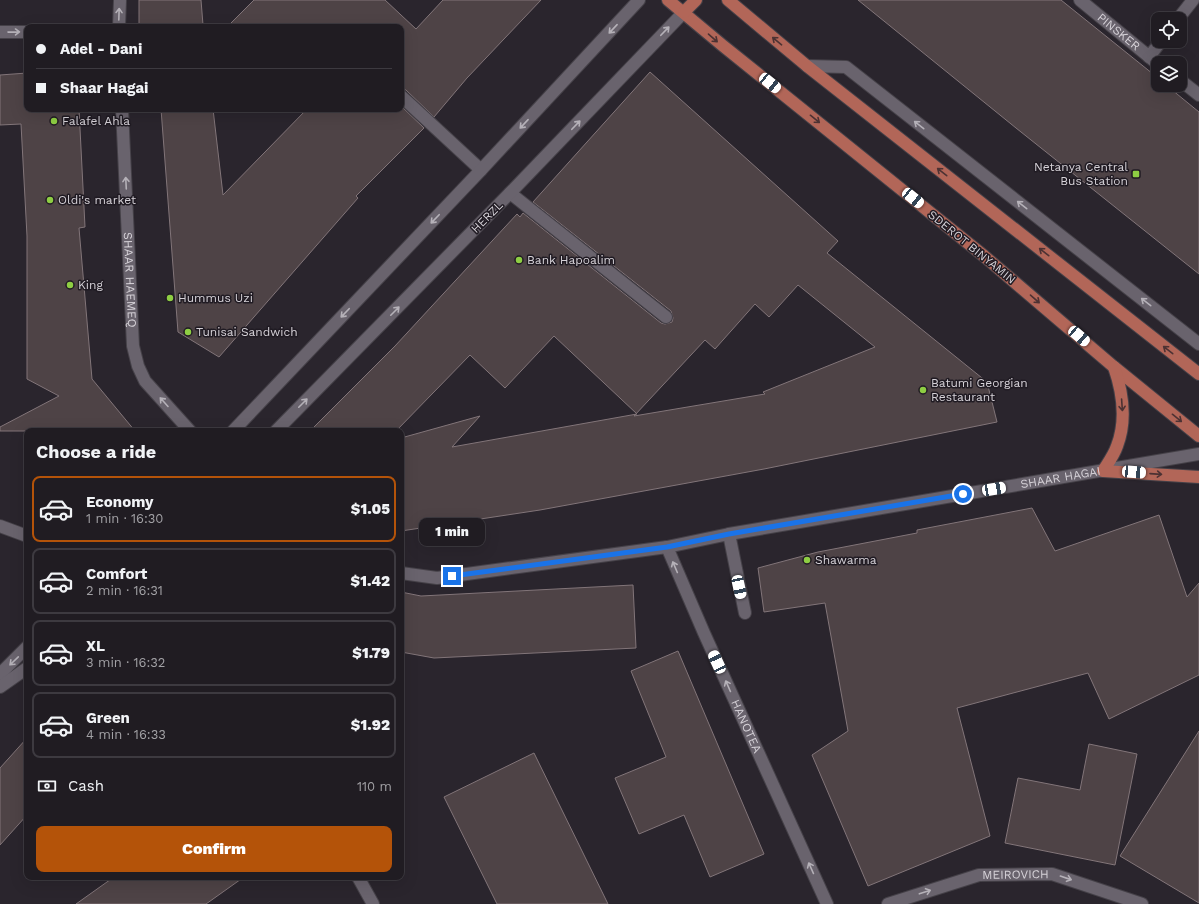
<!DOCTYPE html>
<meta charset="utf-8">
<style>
:root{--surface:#201c22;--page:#2d292f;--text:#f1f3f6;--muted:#a2a1a5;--line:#3d3a40;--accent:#b45309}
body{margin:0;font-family:"Work Sans",sans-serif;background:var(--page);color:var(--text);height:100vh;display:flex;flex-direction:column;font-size:15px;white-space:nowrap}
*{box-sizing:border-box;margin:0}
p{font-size:13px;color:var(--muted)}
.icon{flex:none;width:22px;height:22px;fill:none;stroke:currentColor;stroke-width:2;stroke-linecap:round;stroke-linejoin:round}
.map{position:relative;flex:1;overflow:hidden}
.drawer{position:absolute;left:24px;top:428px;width:380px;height:452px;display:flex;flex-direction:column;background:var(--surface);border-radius:8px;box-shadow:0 4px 16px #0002,0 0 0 1px var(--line)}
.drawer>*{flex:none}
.top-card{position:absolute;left:24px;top:24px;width:380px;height:88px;border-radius:8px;box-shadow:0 4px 16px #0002,0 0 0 1px var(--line);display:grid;align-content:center;height:88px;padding:0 12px;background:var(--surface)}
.fabs{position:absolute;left:1151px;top:12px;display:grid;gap:8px}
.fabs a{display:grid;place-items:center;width:36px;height:36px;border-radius:8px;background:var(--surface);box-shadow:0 4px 16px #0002,0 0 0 1px var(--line);font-size:20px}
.end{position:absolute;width:18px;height:18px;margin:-9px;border:5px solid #1a73e8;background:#fff;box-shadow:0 0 0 2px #fff}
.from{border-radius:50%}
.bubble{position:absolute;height:28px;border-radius:8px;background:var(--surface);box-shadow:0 4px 16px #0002,0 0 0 1px var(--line);font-size:13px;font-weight:800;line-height:28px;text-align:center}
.car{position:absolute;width:12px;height:24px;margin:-12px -6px;border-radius:5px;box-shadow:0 0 3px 1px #0007;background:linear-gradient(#fff 24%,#345 0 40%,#fff 0 76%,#345 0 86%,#fff 0)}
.top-card b{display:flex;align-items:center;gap:14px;height:38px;font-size:15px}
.top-card b+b{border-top:1px solid var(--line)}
.top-card i{width:10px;height:10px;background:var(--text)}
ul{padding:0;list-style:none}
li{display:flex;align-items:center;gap:12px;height:66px;margin:0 8px 6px;padding:0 4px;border:2px solid var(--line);border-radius:8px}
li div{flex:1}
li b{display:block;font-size:15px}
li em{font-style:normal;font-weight:800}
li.selected{border-color:var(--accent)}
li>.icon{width:36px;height:36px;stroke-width:1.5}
h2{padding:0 12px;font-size:18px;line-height:48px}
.pay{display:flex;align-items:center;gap:10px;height:44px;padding:0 12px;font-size:15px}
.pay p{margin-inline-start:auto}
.action{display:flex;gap:8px;margin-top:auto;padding:8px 12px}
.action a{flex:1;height:46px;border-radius:8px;background:var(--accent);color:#fff;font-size:16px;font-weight:800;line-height:46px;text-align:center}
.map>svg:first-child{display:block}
.building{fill:#4e4346;stroke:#827579;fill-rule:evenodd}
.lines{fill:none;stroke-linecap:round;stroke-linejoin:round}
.minor-casing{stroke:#454148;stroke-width:14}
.major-casing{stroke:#454148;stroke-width:14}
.minor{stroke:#69636d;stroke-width:12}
.major{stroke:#b26658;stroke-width:12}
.oneway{stroke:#b5b1b8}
.oneway2{stroke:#4c3233}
.route{stroke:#1a73e8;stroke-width:5}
.poi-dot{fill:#8ece43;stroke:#201b23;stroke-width:1.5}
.labels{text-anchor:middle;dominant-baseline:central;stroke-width:3;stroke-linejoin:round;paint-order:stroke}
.street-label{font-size:12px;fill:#d6d2d8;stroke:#201b23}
.poi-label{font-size:12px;fill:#d6d2d8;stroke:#201b23;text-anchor:start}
</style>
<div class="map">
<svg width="1199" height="904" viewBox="0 0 1199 904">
<rect width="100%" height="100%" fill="#2a252d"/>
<g class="building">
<path d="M139,0H201L203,25L139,26Z"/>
<path d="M254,0H385L416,29L443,0H541L467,78L434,117L406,90L401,89V27H227Z"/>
<path d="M858,0H1061L1158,78V85H1166L1199,112V274L1016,128Z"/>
<path d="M650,72L838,241L827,253L987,382L997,422L764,469L540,510L401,531V438L480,416L452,447L637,414L554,336L505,388L470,355L396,431H310L395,346L517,214L520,217L523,213L661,323L665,324L672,322L673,318L671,311L533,202ZM798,285L875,347L763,392L765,394L634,416L705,340L715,349L755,304L769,317Z"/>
<path d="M27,73V109H79L85,227L79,228L92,379L135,431H0V427L59,396L27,379V236L21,124L0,125V75Z"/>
<path d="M401,106L424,128L356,196L358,198L219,357L178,332L161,109H213L223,195L307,109H401Z"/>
<path d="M1032,508L1055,551L1159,515L1187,597L1199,583V675L1109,719L1088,673L957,708L990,836L868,886L812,755L848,731L825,603L764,612L758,568L818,552L917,533V530Z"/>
<path d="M633,585L636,648L434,658L401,652V592L421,596Z"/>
<path d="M678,651L764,854L710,877L684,815L639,834L615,778L666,757L631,671Z"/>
<path d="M1199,731V903L1120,856Z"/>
<path d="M27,738V815L0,845V768Z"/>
<path d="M1089,744L1137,754L1115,865L1005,843L1018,778L1080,790Z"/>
<path d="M534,753L608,904H497L444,797Z"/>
<path d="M114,877H244L206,904H76Z"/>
</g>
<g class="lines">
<g class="minor-casing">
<g id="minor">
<path id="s1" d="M1080,0L1158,64"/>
<path d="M1178,19L1193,0"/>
<path d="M119,27L120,0"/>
<path d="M0,32H27"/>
<path d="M1149,57L1161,41"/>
<path d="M807,66L846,67L1199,344"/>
<path d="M1180,80L1199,95"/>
<path d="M401,96L481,170"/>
<path id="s2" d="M122,109L133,346L138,366L145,381L190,431"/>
<path d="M510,193L666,317"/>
<path d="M233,431L481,170L639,0"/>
<path d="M276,431L510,193L684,12"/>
<path d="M0,526L27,536"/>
<path d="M729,534L745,613"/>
<path id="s3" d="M667,547L704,633L827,904"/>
<path id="s4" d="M401,573L437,578L667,547L729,534L1199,454"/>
<path d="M0,674L27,647"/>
<path d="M0,687L27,668"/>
<path d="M358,877L373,904"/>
<path id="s5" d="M888,904L979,875L1052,874L1142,904"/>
</g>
</g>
<g class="major-casing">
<g id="major">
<path d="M668,0L722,45L984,256L1114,367L1199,436"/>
<path d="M728,0L807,66L1199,374"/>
<path d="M684,12L696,0"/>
<path d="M1114,367C1123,393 1127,420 1117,446C1114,455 1108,463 1103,471L1199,477"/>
</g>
</g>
<use href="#minor" class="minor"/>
<use href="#major" class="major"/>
</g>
<defs><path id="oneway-shaft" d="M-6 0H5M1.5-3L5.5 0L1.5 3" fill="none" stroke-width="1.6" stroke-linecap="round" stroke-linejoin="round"/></defs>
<g class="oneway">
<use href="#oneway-shaft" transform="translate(119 14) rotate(-88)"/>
<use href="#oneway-shaft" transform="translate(613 29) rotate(133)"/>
<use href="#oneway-shaft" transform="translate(665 31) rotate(-46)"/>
<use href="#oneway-shaft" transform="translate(14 32) rotate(-1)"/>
<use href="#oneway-shaft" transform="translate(524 124) rotate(133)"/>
<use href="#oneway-shaft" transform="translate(576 125) rotate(-46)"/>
<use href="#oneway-shaft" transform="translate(919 125) rotate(-142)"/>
<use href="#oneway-shaft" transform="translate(126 183) rotate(-93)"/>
<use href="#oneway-shaft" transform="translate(1022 205) rotate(-142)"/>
<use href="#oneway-shaft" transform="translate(435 219) rotate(134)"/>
<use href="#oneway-shaft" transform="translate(1146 302) rotate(-142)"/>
<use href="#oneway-shaft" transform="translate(395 311) rotate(-45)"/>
<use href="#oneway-shaft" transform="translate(345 313) rotate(134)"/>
<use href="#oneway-shaft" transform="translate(164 402) rotate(-132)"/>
<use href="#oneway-shaft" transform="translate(303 403) rotate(-45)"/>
<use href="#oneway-shaft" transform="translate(675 567) rotate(-113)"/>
<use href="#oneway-shaft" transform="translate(14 661) rotate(136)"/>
<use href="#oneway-shaft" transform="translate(728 686) rotate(-114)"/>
<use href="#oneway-shaft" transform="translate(811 868) rotate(-114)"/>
<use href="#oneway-shaft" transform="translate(1066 878) rotate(19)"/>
<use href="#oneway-shaft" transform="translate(925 892) rotate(-18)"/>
</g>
<g class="oneway2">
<use href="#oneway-shaft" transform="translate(713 38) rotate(41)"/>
<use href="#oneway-shaft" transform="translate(777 41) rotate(-140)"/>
<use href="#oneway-shaft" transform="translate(815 119) rotate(39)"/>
<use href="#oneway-shaft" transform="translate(942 172) rotate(-142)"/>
<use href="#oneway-shaft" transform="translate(1044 252) rotate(-142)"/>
<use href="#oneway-shaft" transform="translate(1035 299) rotate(41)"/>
<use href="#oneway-shaft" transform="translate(1168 350) rotate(-142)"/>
<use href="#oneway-shaft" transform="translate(1122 405) rotate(86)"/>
<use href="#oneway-shaft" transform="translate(1177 418) rotate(39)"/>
<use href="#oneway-shaft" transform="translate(1156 474) rotate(4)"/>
</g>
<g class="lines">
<path class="route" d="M452,576L667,547L729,534L963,494"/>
</g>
<g class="poi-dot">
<circle cx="54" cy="121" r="4"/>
<rect x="1132" y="170" width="8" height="8" rx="2"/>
<circle cx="50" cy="200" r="4"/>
<circle cx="519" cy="260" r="4"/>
<circle cx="70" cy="285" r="4"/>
<circle cx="170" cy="298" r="4"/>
<circle cx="188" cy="332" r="4"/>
<circle cx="923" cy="390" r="4"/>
<circle cx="807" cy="560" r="4"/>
</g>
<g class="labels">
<g class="street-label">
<text stroke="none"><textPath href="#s1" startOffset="50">PINSKER</textPath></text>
<text transform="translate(487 217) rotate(-45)">HERZL</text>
<text transform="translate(972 247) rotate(39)">SDEROT BINYAMIN</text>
<text stroke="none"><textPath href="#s2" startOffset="171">SHAAR HAEMEQ</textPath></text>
<text stroke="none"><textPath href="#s4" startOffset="668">SHAAR HAGAI</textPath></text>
<text stroke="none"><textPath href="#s3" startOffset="196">HANOTEA</textPath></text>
<text stroke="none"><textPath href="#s5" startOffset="132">MEIROVICH</textPath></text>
</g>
<g class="poi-label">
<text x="62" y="121">Falafel Ahla</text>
<text x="1128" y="167" text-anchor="end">Netanya Central<tspan x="1128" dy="14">Bus Station</tspan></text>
<text x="58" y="200">Oldi's market</text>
<text x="527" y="260">Bank Hapoalim</text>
<text x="78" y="285">King</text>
<text x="178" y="298">Hummus Uzi</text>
<text x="196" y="332">Tunisai Sandwich</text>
<text x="931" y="383">Batumi Georgian<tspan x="931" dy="14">Restaurant</tspan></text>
<text x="815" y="560">Shawarma</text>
</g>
</g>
</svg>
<div class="fabs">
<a><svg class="icon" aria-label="locate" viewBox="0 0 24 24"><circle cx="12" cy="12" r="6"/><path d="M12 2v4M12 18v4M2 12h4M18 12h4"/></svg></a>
<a><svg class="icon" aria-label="layers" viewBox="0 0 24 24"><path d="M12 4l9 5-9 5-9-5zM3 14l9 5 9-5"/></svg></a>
</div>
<i class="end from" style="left:963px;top:494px"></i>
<i class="end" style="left:452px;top:576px"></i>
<div class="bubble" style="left:419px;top:518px;width:66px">1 min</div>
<i class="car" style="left:770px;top:83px;rotate:129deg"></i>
<i class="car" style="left:913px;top:198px;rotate:129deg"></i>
<i class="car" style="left:1079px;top:336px;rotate:131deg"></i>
<i class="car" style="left:1134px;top:472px;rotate:94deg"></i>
<i class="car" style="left:994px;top:489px;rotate:80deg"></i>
<i class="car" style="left:739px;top:587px;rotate:168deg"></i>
<i class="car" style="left:717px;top:662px;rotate:335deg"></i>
<div class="top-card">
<b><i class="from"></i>Adel - Dani</b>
<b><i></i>Shaar Hagai</b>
</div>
<section class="drawer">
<h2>Choose a ride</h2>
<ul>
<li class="selected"><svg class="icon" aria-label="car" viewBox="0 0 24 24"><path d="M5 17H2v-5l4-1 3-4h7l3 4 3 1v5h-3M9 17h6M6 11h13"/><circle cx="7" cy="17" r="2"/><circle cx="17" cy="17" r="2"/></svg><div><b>Economy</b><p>1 min · 16:30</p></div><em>$1.05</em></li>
<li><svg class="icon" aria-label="car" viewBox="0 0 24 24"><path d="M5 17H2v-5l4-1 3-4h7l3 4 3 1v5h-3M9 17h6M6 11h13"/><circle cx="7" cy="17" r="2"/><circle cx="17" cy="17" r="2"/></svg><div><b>Comfort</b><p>2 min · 16:31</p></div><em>$1.42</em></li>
<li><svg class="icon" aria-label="car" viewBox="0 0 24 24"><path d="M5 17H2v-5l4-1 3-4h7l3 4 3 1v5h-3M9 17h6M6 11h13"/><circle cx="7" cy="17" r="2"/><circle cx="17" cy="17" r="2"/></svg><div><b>XL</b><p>3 min · 16:32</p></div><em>$1.79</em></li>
<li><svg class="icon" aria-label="car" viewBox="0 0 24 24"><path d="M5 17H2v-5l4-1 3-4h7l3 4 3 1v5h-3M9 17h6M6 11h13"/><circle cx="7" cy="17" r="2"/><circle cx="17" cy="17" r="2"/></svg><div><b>Green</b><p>4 min · 16:33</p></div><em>$1.92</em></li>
</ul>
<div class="pay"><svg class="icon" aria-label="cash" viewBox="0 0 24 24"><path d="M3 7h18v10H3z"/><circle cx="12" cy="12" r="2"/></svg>Cash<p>110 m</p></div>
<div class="action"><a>Confirm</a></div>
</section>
</div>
